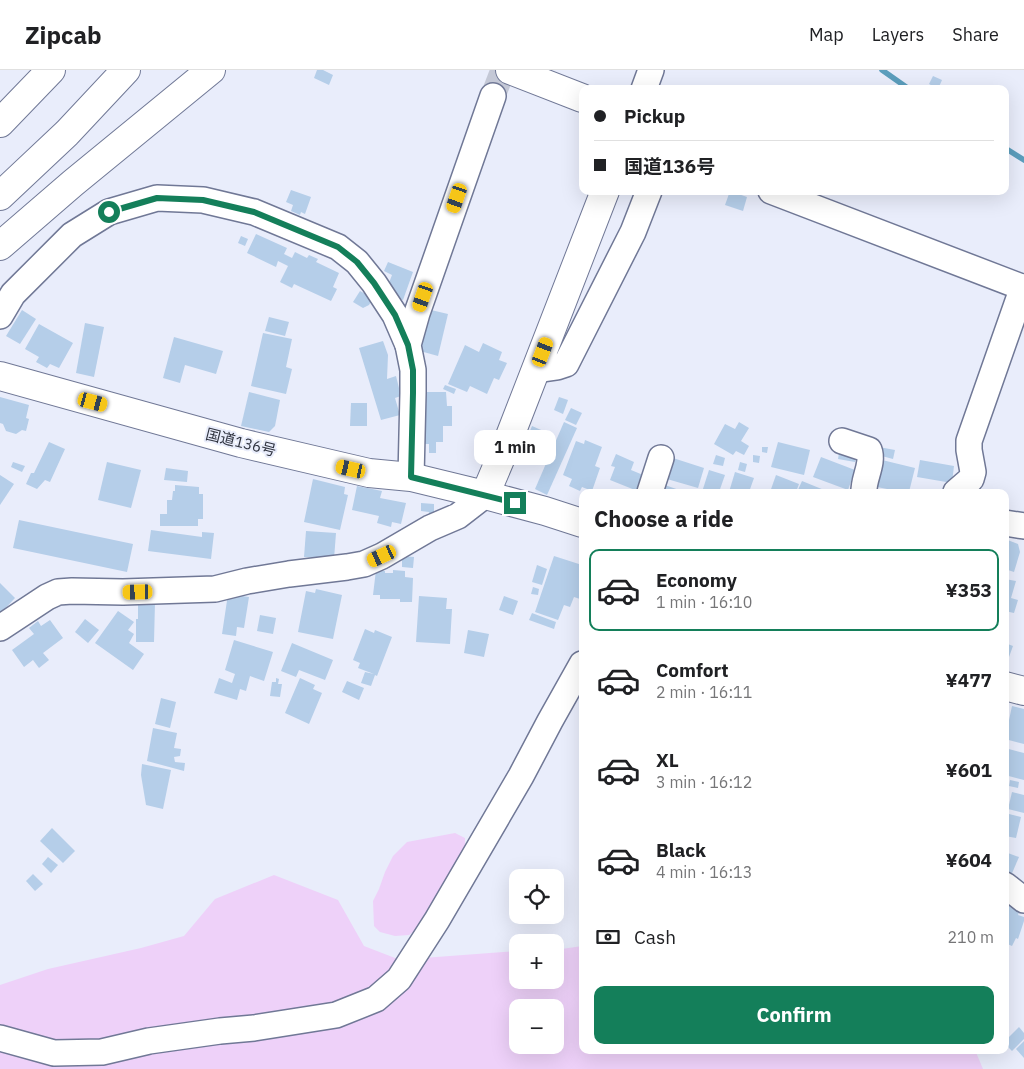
<!DOCTYPE html>
<meta charset="utf-8">
<style>
:root{--surface:#fff;--page:#f6f6f6;--text:#202124;--muted:#757577;--line:#e0e0e0;--accent:#147f5a}
body{margin:0;font-family:"IBM Plex Sans","Noto Sans JP",sans-serif;background:var(--page);color:var(--text);height:100vh;display:flex;flex-direction:column;font-size:19px;white-space:nowrap}
*{box-sizing:border-box;margin:0}
p{font-size:16px;color:var(--muted)}
.icon{flex:none;width:28px;height:28px;fill:none;stroke:currentColor;stroke-width:2;stroke-linecap:round;stroke-linejoin:round}
.map{position:relative;flex:1;overflow:hidden}
.side{position:absolute;left:579px;top:419px;width:430px;height:565px;display:flex;flex-direction:column;background:var(--surface);border-radius:10px;box-shadow:0 5px 20px #0002}
.side>*{flex:none}
.top-card{position:absolute;left:579px;top:15px;width:430px;height:110px;border-radius:10px;box-shadow:0 5px 20px #0002;display:grid;align-content:center;height:110px;padding:0 15px;background:var(--surface)}
.controls{position:absolute;left:509px;top:799px;display:grid;gap:10px}
.controls a{display:grid;place-items:center;width:55px;height:55px;border-radius:10px;background:var(--surface);box-shadow:0 5px 20px #0002;font-size:25px}
.end{position:absolute;width:22px;height:22px;margin:-11px;border:6px solid #147f5a;background:#fff;box-shadow:0 0 0 2px #fff}
.from{border-radius:50%}
.bubble{position:absolute;height:35px;border-radius:10px;background:var(--surface);box-shadow:0 5px 20px #0002;font-size:16px;font-weight:700;line-height:35px;text-align:center}
.car{position:absolute;width:15px;height:30px;margin:-15px -8px;border-radius:6px;box-shadow:0 0 4px 1px #0007;background:linear-gradient(#f5c518 24%,#345 0 40%,#f5c518 0 76%,#345 0 86%,#f5c518 0)}
.top-card b{display:flex;align-items:center;gap:18px;height:48px;font-size:19px}
.top-card b+b{border-top:1px solid var(--line)}
.top-card i{width:12px;height:12px;background:var(--text)}
ul{padding:0;list-style:none}
li{display:flex;align-items:center;gap:15px;height:82px;margin:0 10px 8px;padding:0 5px;border:2px solid transparent;border-radius:10px}
li div{flex:1}
li b{display:block;font-size:19px}
li em{font-style:normal;font-weight:700}
li.active{border-color:var(--accent)}
li>.icon{width:45px;height:45px;stroke-width:1.5}
h2{padding:0 15px;font-size:22px;line-height:60px}
.pay{display:flex;align-items:center;gap:12px;height:55px;padding:0 15px;font-size:19px}
.pay p{margin-inline-start:auto}
.cta{display:flex;gap:10px;margin-top:auto;padding:10px 15px}
.cta a{flex:1;height:58px;border-radius:10px;background:var(--accent);color:#fff;font-size:20px;font-weight:700;line-height:58px;text-align:center}
header{display:flex;align-items:center;gap:30px;box-sizing:border-box;height:70px;padding:0 25px;background:var(--surface);border-bottom:1px solid var(--line)}
header strong{font-size:24px}
nav{display:flex;gap:28px;margin-inline-start:auto;font-size:18px}
.map>svg:first-child{display:block}
.green{fill:#eed1f9;fill-rule:evenodd}
.lines{fill:none;stroke-linecap:round;stroke-linejoin:round}
.stream{stroke:#5b9ebd;stroke-width:5.5}
.building{fill:#b5cee9}
.minor-tunnel{stroke:#c4c8d6;stroke-width:25;stroke-dasharray:25 12;stroke-linecap:butt}
.minor-casing{stroke:#707896;stroke-width:28}
.highway-casing{stroke:#707896;stroke-width:30}
.minor{stroke:#fff;stroke-width:25}
.highway{stroke:#fff;stroke-width:28}
.route{stroke:#147f5a;stroke-width:6}
.labels{text-anchor:middle;dominant-baseline:central;stroke-width:4;stroke-linejoin:round;paint-order:stroke}
.street-label{font-size:15px;fill:#303440;stroke:#e9edfb}
</style>
<header>
<strong>Zipcab</strong>
<nav><a>Map</a><a>Layers</a><a>Share</a></nav>
</header>
<div class="map">
<svg width="1024" height="999" viewBox="0 0 1024 999">
<rect width="100%" height="100%" fill="#e9edfb"/>
<g class="green">
<path d="M455,763L465,768V778L439,827L424,845L419,857L409,865L395,866L380,862L374,856L373,831L379,819L385,802L393,786L407,772Z"/>
<path d="M274,805L338,830L364,876L395,888H423L517,881L518,910H555V880L582,876V980H975L983,999H0V915L48,899L141,878L184,866L215,829ZM518,938H555V975H518Z"/>
</g>
<g class="lines">
<g class="stream">
<path d="M882,0L909,19"/>
<path d="M1005,78L1024,90"/>
</g>
</g>
<g class="building">
<path d="M317,0H323L333,5L329,15L314,8Z"/>
<path d="M933,6L942,10L938,19L929,14Z"/>
<path d="M291,120L311,127L305,144L301,142L300,145L291,141L293,135L286,132Z"/>
<path d="M730,121L747,127L743,141L725,135Z"/>
<path d="M256,164L287,178L284,184L292,188L295,182L307,188L309,185L318,189L316,192L339,203L333,217L337,219L331,231L294,214L292,218L280,212L288,196L278,191L276,197L247,183Z"/>
<path d="M241,166L248,169L245,176L238,173Z"/>
<path d="M388,192L413,202L403,230L385,223L392,205L384,201Z"/>
<path d="M360,221L373,228L369,235L363,238L353,232Z"/>
<path d="M22,240L36,249L20,274L6,266Z"/>
<path d="M431,240L448,244L438,286L420,281Z"/>
<path d="M269,247L289,252L285,266L265,261Z"/>
<path d="M85,253L104,257L94,307L76,303Z"/>
<path d="M39,254L73,273L59,298L50,294L47,298L36,292L39,287L25,279Z"/>
<path d="M263,263L292,269L286,297L292,299L286,324L251,316Z"/>
<path d="M174,267L223,281L216,304L185,295L180,313L163,308Z"/>
<path d="M383,271L388,285L387,309L396,306L401,326L395,328L400,345L381,350L359,278Z"/>
<path d="M483,273L502,282L499,290L507,293L499,310L494,308L487,324L470,316L467,322L448,314L465,275L479,282Z"/>
<path d="M445,315L456,319L454,324L443,319Z"/>
<path d="M249,322L280,330L275,356L269,362L241,356Z"/>
<path d="M422,322H446L447,336H452V356H443V372H436V383H429V374H421Z"/>
<path d="M0,327L29,335L26,348L29,349L26,361L22,360L16,364L6,361L3,354L0,353Z"/>
<path d="M559,327L568,330L563,344L554,340Z"/>
<path d="M351,333H367V356H350Z"/>
<path d="M571,338L582,343L576,355L565,350Z"/>
<path d="M564,352L577,358L547,425L535,419Z"/>
<path d="M739,352L749,358L741,371L749,376L744,385L736,381L733,385L714,374L725,354L735,359Z"/>
<path d="M532,356L548,363L535,393L519,387Z"/>
<path d="M585,370L602,377L595,396L600,398L592,421L582,417L580,421L569,416L572,409L563,405L576,371L584,374Z"/>
<path d="M49,372L65,379L50,412L45,410L37,419L26,414L31,403H34Z"/>
<path d="M778,372L810,380L804,405L771,397Z"/>
<path d="M762,377H768L767,383L762,382Z"/>
<path d="M879,377L895,380L893,389L878,385Z"/>
<path d="M839,383L856,386L855,392L838,389Z"/>
<path d="M616,384L634,392L631,400L648,407L640,422L610,410L615,397L611,396Z"/>
<path d="M716,385L725,388L723,396L713,394Z"/>
<path d="M753,385L760,386L759,393L753,392Z"/>
<path d="M821,387L855,400L848,420L813,407Z"/>
<path d="M673,388L704,398L698,418L667,409Z"/>
<path d="M878,389L915,398L909,422H902L872,416Z"/>
<path d="M920,390L954,396L952,413L917,407Z"/>
<path d="M13,392L25,396L22,402L11,397Z"/>
<path d="M107,392L141,400L131,438L98,430Z"/>
<path d="M740,392L747,394L745,402L738,400Z"/>
<path d="M166,398L188,401L187,412L164,410Z"/>
<path d="M709,400L725,405L719,422H702Z"/>
<path d="M735,402L754,408L749,422H729Z"/>
<path d="M0,405L14,414L0,435Z"/>
<path d="M776,405L799,414L796,422H770Z"/>
<path d="M313,409L345,417L344,424L348,425L340,460L304,452Z"/>
<path d="M802,411L829,422H797Z"/>
<path d="M659,413L685,422H655Z"/>
<path d="M175,415L199,417V424H203V449H198V456H160V444H167V430H172L173,421H175Z"/>
<path d="M357,416L382,421L380,428L406,433L401,454L392,452L391,457L377,453L379,446L352,440Z"/>
<path d="M421,433L434,434V445L429,444V442L421,441Z"/>
<path d="M19,450L133,474L127,502L13,478Z"/>
<path d="M151,460L202,467V462L214,463L211,489L148,481Z"/>
<path d="M306,461L336,463L334,489L304,487Z"/>
<path d="M1005,469L1018,474L1020,482L1014,502L1008,500L1005,506Z"/>
<path d="M402,486L414,487L413,498L402,497Z"/>
<path d="M554,486L582,495V523L580,529L574,527L570,537L564,535L558,550L535,542Z"/>
<path d="M537,495L547,499L542,515L532,512Z"/>
<path d="M376,500L385,501V503H393V500L405,501V507L413,508L412,532H400V529H380V525H373Z"/>
<path d="M1005,509L1016,511L1011,528L1018,530L1014,543L1005,541Z"/>
<path d="M0,513L15,528L0,544Z"/>
<path d="M533,517L539,519L538,525L531,524Z"/>
<path d="M316,519L342,525L333,569L298,562L306,521L315,523Z"/>
<path d="M228,524L249,527L244,558L237,557L236,566L222,564Z"/>
<path d="M419,526L447,528L446,539H452L450,574L416,572Z"/>
<path d="M504,526L518,531L513,545L499,540Z"/>
<path d="M138,532H155L154,572H136V549H138Z"/>
<path d="M118,541L134,552L128,560L134,564L129,573L144,584L133,600L95,573Z"/>
<path d="M532,543L556,552L554,559L529,550Z"/>
<path d="M260,545L276,548L273,564L257,561Z"/>
<path d="M85,549L99,560L88,573L75,562Z"/>
<path d="M50,550L63,568L43,583L49,590L39,598L33,590L24,597L12,580L34,564L29,558L38,551L41,556Z"/>
<path d="M365,559L374,563L375,560L392,567L377,606L375,605L371,616L361,613L365,602L374,604L358,598L360,593L353,590Z"/>
<path d="M468,560L489,564L484,587L464,583Z"/>
<path d="M234,570L273,582L264,611L250,606L246,621L240,619L237,630L214,623L219,608L232,613L235,604L225,600Z"/>
<path d="M292,573L333,590L325,610L299,600L296,607L281,601Z"/>
<path d="M1005,573L1013,576L1005,598Z"/>
<path d="M276,608L279,609L278,614H282L280,627L270,626L272,612H276Z"/>
<path d="M300,608L315,615L313,619L322,623L309,654L285,643Z"/>
<path d="M347,611L364,618L359,630L342,622Z"/>
<path d="M161,628L176,632L170,658L155,654Z"/>
<path d="M1012,636L1024,639V674L1005,669Z"/>
<path d="M153,658L177,663L174,678L181,679L180,686L174,687L175,692L185,693L184,701L147,691Z"/>
<path d="M1005,678L1024,683V710L1005,705Z"/>
<path d="M142,694L171,700L163,739L146,735L141,705Z"/>
<path d="M1010,710L1019,712L1018,718L1009,716Z"/>
<path d="M1012,722L1024,725V743L1008,739Z"/>
<path d="M1005,743L1021,747L1016,768L1005,766Z"/>
<path d="M52,758L75,781L63,793L40,771Z"/>
<path d="M1005,782L1019,787L1010,808L1005,806Z"/>
<path d="M48,787L58,795L51,803L42,794Z"/>
<path d="M33,804L43,814L35,821L26,811Z"/>
<path d="M1005,832L1021,837L1018,845L1024,847V851L1018,869L1016,868L1012,876L1005,873Z"/>
<path d="M1019,957L1024,963V969L1012,981L1005,974V971Z"/>
<path d="M1024,971V988L1016,979Z"/>
</g>
<g class="lines">
<path class="minor-tunnel" d="M493,26L503,0"/>
<g class="minor-casing">
<g id="minor">
<path d="M644,19L651,0"/>
<path d="M771,121L1024,218"/>
<path d="M0,246L13,224L72,165L109,142L157,128L203,130L254,142L338,177L357,192L374,213L395,245L408,275"/>
<path d="M536,300L557,297L566,294L633,162L649,121"/>
<path d="M842,371L869,380C874,393 863,409 864,422"/>
<path d="M411,407L413,323V300L408,275L417,243L493,26"/>
<path d="M650,422L661,388"/>
<path d="M956,422L971,409L973,402L969,380V371L1023,217"/>
<path d="M1005,453L1024,456"/>
<path d="M0,558L47,527L58,522L72,521L123,522L215,519L247,511L289,504L347,497L364,494L382,486L430,458L458,446L485,425"/>
<path d="M1005,815L1024,830"/>
<path d="M0,968L54,983L102,982L149,971L220,961L254,958L336,945L376,929L399,909L437,850L521,706L550,651L582,594"/>
</g>
</g>
<g class="highway-casing">
<g id="highway">
<path d="M510,0L582,28"/>
<path d="M0,53L51,0"/>
<path d="M0,126L67,63L126,0"/>
<path d="M0,176L73,113L211,0"/>
<path d="M0,306L241,373L369,403L411,407L485,425L545,441L582,453"/>
<path d="M485,425L510,366L605,121"/>
<path d="M1005,616L1024,621"/>
</g>
</g>
<use href="#minor" class="minor"/>
<use href="#highway" class="highway"/>
</g>
<g class="lines">
<path class="route" d="M109,142L157,128L203,130L254,142L338,177L357,192L374,213L395,245L408,275L413,300V323L411,407L515,433"/>
</g>
<g class="labels">
<g class="street-label">
<text transform="translate(241 372) rotate(14)">国道136号</text>
</g>
</g>
</svg>
<div class="controls">
<a><svg class="icon" aria-label="locate" viewBox="0 0 24 24"><circle cx="12" cy="12" r="6"/><path d="M12 2v4M12 18v4M2 12h4M18 12h4"/></svg></a>
<a>+</a>
<a>−</a>
</div>
<i class="end from" style="left:109px;top:142px"></i>
<i class="end" style="left:515px;top:433px"></i>
<div class="bubble" style="left:474px;top:360px;width:82px">1 min</div>
<i class="car" style="left:457px;top:128px;rotate:199deg"></i>
<i class="car" style="left:423px;top:227px;rotate:199deg"></i>
<i class="car" style="left:543px;top:282px;rotate:21deg"></i>
<i class="car" style="left:93px;top:332px;rotate:105deg"></i>
<i class="car" style="left:351px;top:399px;rotate:283deg"></i>
<i class="car" style="left:382px;top:486px;rotate:245deg"></i>
<i class="car" style="left:138px;top:522px;rotate:269deg"></i>
<div class="top-card">
<b><i class="from"></i>Pickup</b>
<b><i></i>国道136号</b>
</div>
<section class="side">
<h2>Choose a ride</h2>
<ul>
<li class="active"><svg class="icon" aria-label="car" viewBox="0 0 24 24"><path d="M5 17H2v-5l4-1 3-4h7l3 4 3 1v5h-3M9 17h6M6 11h13"/><circle cx="7" cy="17" r="2"/><circle cx="17" cy="17" r="2"/></svg><div><b>Economy</b><p>1 min · 16:10</p></div><em>¥353</em></li>
<li><svg class="icon" aria-label="car" viewBox="0 0 24 24"><path d="M5 17H2v-5l4-1 3-4h7l3 4 3 1v5h-3M9 17h6M6 11h13"/><circle cx="7" cy="17" r="2"/><circle cx="17" cy="17" r="2"/></svg><div><b>Comfort</b><p>2 min · 16:11</p></div><em>¥477</em></li>
<li><svg class="icon" aria-label="car" viewBox="0 0 24 24"><path d="M5 17H2v-5l4-1 3-4h7l3 4 3 1v5h-3M9 17h6M6 11h13"/><circle cx="7" cy="17" r="2"/><circle cx="17" cy="17" r="2"/></svg><div><b>XL</b><p>3 min · 16:12</p></div><em>¥601</em></li>
<li><svg class="icon" aria-label="car" viewBox="0 0 24 24"><path d="M5 17H2v-5l4-1 3-4h7l3 4 3 1v5h-3M9 17h6M6 11h13"/><circle cx="7" cy="17" r="2"/><circle cx="17" cy="17" r="2"/></svg><div><b>Black</b><p>4 min · 16:13</p></div><em>¥604</em></li>
</ul>
<div class="pay"><svg class="icon" aria-label="cash" viewBox="0 0 24 24"><path d="M3 7h18v10H3z"/><circle cx="12" cy="12" r="2"/></svg>Cash<p>210 m</p></div>
<div class="cta"><a>Confirm</a></div>
</section>
</div>
